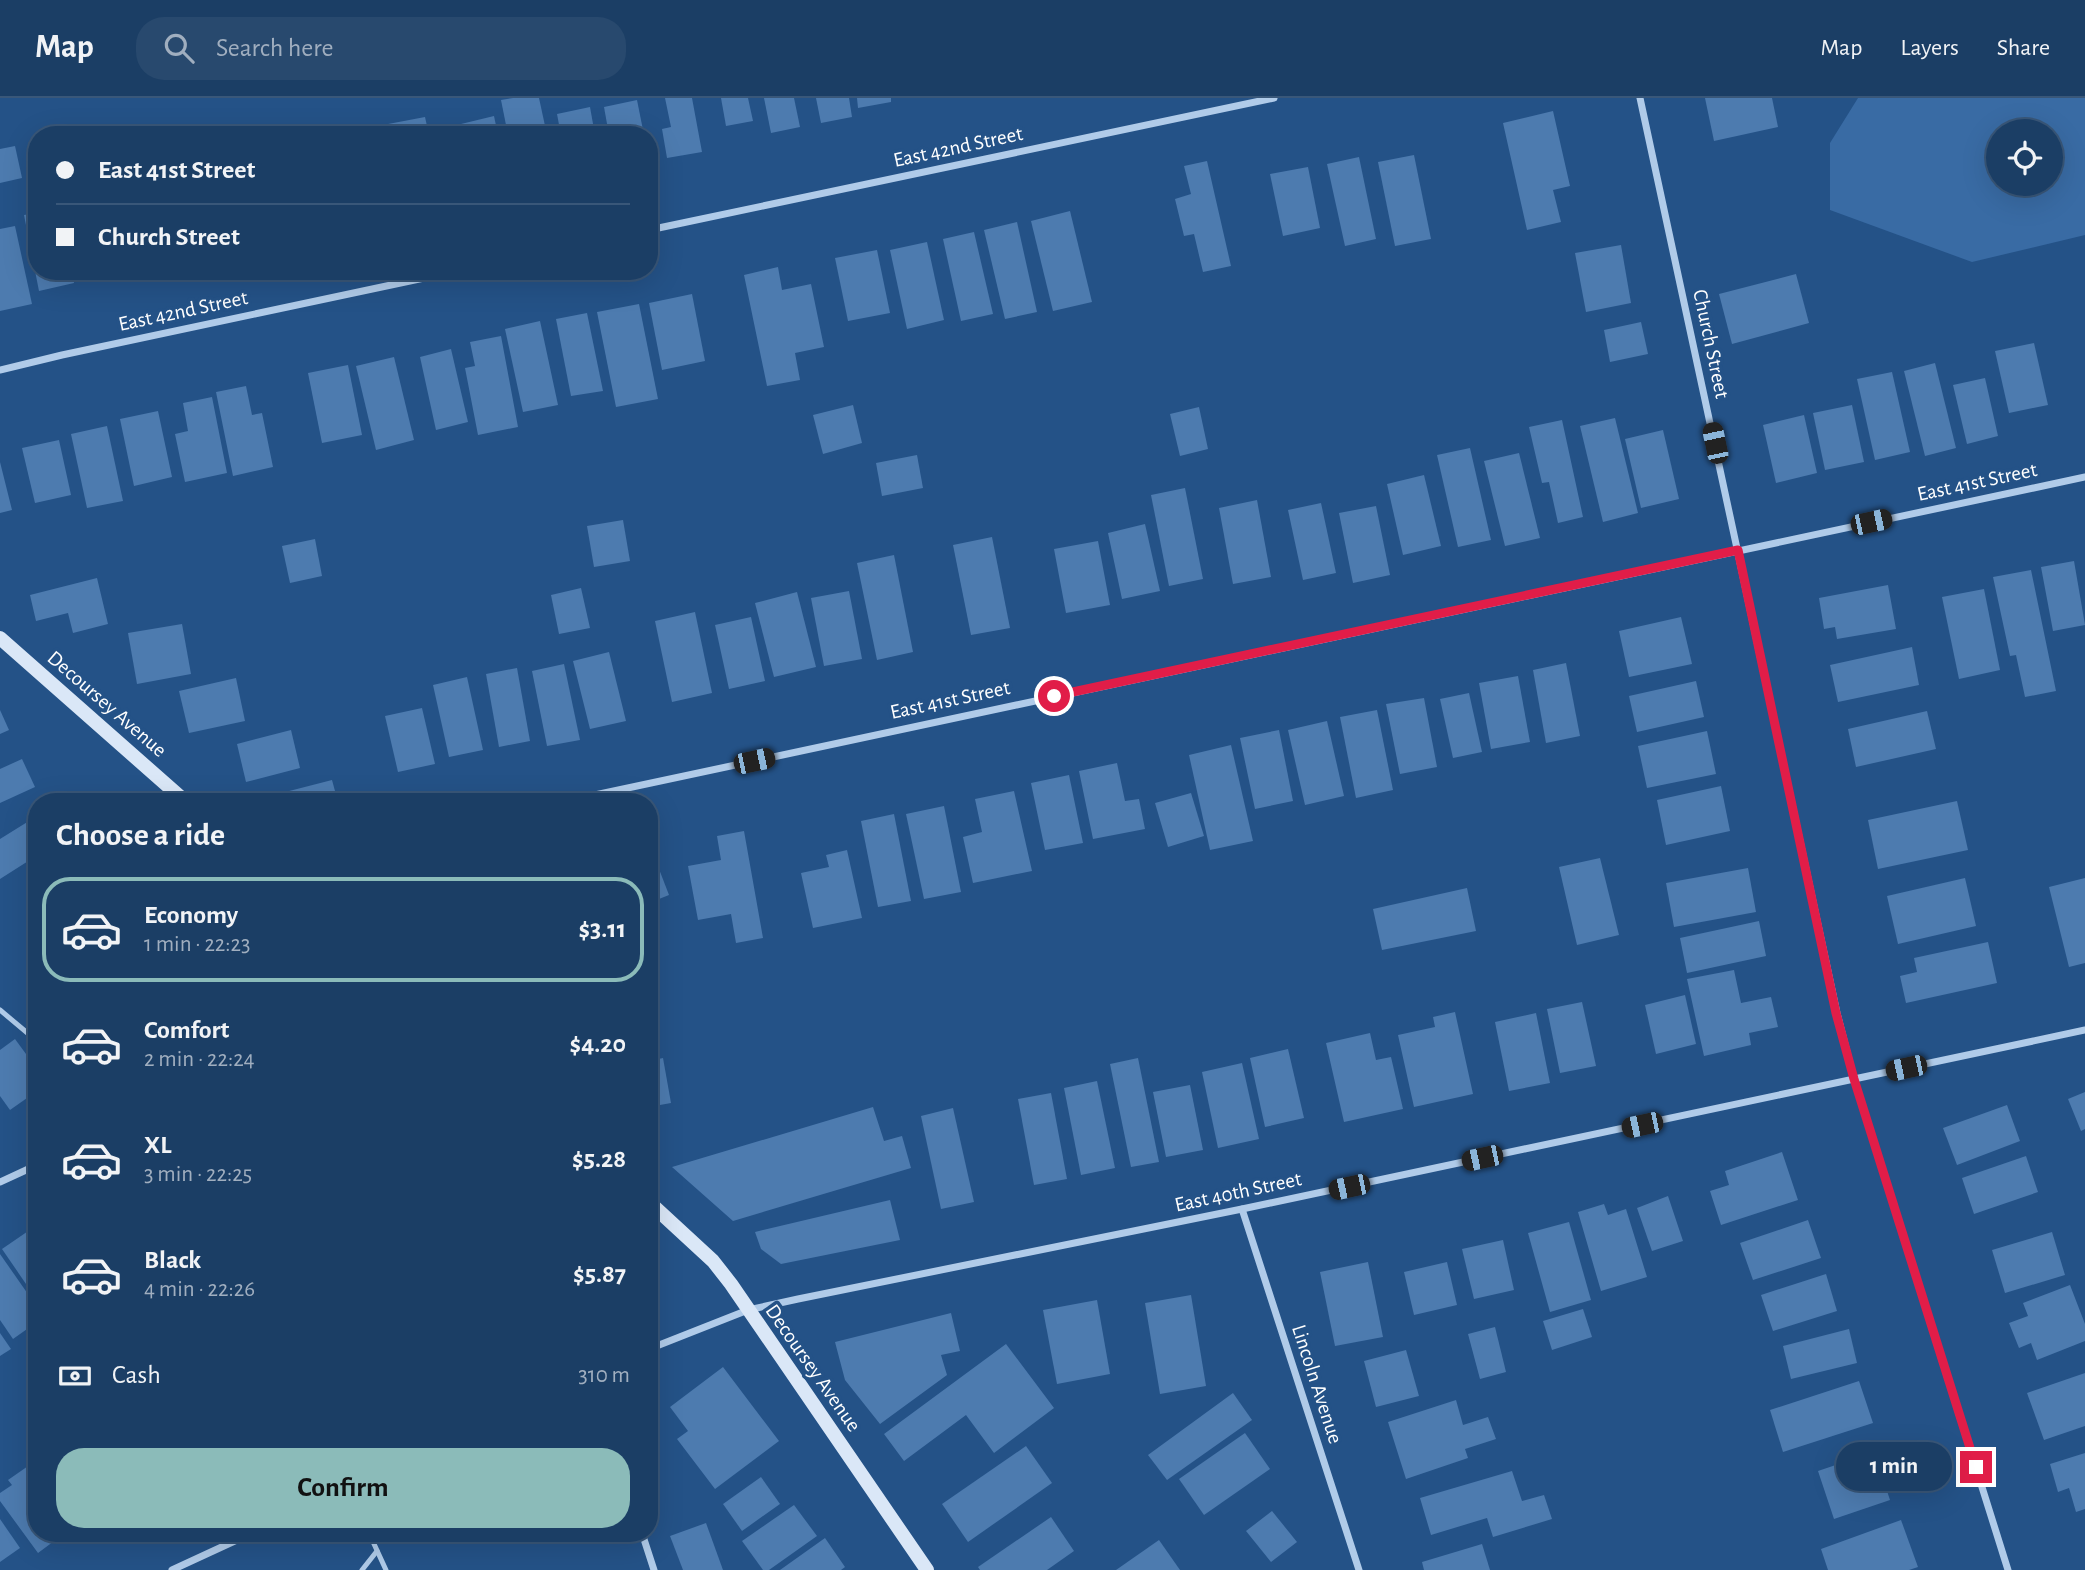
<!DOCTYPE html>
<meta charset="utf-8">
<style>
:root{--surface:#1b3e65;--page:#28496e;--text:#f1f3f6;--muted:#a0aebf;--line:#395779;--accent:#8bbbb9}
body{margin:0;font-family:"Alegreya Sans",sans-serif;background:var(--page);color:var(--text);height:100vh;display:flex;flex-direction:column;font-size:26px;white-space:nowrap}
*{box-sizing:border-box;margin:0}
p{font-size:23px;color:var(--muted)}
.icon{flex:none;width:38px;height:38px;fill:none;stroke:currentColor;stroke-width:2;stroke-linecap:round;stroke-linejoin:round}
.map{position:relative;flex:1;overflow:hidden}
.panel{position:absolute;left:28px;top:695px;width:630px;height:749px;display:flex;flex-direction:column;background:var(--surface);border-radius:28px;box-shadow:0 7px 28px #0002,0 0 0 2px var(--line)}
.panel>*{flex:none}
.guide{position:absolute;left:28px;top:28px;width:630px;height:154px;border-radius:28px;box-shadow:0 7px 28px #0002,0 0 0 2px var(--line);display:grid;align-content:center;height:154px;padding:0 28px;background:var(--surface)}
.tools{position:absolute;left:1986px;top:21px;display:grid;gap:14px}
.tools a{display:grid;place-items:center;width:77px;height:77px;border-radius:50%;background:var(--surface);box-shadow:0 7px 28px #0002,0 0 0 2px var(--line);font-size:35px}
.end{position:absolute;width:32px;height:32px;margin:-16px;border:9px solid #e11d48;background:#fff;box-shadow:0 0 0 4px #fff}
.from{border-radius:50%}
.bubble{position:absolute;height:49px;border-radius:24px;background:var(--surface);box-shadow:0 7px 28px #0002,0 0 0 2px var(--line);font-size:23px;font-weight:700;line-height:49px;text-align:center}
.car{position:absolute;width:21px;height:42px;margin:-21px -10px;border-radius:9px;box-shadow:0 0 5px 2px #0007;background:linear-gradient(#222 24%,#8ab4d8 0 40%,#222 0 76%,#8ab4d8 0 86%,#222 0)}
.guide b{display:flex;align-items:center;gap:24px;height:66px;font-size:26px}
.guide b+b{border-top:2px solid var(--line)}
.guide i{width:18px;height:18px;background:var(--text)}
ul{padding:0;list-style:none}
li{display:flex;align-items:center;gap:21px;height:105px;margin:0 14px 10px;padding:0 14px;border:4px solid transparent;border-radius:28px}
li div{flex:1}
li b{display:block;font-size:26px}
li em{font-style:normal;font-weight:700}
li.active{border-color:var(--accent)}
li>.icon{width:63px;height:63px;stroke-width:1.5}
h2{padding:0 28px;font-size:32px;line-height:84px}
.pay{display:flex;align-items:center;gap:18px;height:77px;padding:0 28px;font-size:26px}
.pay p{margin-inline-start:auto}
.primary-button{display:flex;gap:14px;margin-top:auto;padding:14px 28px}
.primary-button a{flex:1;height:80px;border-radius:28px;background:var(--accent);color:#111;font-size:28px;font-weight:700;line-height:80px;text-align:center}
header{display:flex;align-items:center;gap:42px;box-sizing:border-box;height:98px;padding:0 35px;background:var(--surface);border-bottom:2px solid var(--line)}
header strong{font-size:33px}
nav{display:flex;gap:38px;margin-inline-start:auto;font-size:24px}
.search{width:490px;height:63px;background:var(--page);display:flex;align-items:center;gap:18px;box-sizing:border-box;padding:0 24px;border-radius:28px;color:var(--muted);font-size:26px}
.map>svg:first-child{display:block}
.green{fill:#396ba4;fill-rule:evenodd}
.building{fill:#4d7baf}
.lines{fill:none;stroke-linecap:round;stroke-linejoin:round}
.service{stroke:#b0cbe9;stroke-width:5}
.minor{stroke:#b0cbe9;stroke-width:7}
.secondary{stroke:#dae7f7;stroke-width:14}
.route{stroke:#e11d48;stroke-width:9}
.labels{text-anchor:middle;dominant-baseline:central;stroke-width:7;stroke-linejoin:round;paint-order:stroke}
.street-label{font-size:21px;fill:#fff;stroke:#245287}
</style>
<header>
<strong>Map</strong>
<div class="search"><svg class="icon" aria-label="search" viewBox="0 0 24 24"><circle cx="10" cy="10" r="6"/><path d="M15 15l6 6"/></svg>Search here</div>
<nav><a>Map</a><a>Layers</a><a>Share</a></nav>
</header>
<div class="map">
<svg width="2085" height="1472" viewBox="0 0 2085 1472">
<rect width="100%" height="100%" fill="#245287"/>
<path class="green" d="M1858,0H2085V137L1972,164L1830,112V45ZM1998,33H2051V86H1998Z"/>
<g class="building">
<path d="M513,0H539L547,37H508L501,2Z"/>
<path d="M665,0H692L702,54L667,60L662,31L671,29Z"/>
<path d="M721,0H748L753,23L726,28Z"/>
<path d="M764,0H794L800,29L771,35Z"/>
<path d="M816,0H849L852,19L821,25Z"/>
<path d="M857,0H891V4L858,10Z"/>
<path d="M1705,0H1772L1778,29L1714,43Z"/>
<path d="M637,2L644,37H609L604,9Z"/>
<path d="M590,9L595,37H561L557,16Z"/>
<path d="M1553,13L1570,88L1553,92L1561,124L1527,132L1503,25Z"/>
<path d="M494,18L498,37H463L461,26Z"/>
<path d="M425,19L429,37H369L367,30Z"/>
<path d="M15,48L22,80L0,85V51Z"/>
<path d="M1414,57L1431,141L1395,148L1378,64Z"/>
<path d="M1359,59L1376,141L1345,148L1327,66Z"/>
<path d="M1207,63L1231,168L1203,174L1194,136L1184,138L1175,101L1191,96L1184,68Z"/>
<path d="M1308,69L1320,130L1283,138L1270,76Z"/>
<path d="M1070,113L1092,204L1053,213L1031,123Z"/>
<path d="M37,115V173H72L74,185L39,193L24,117Z"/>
<path d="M1017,124L1037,214L1005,221L984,132Z"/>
<path d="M15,128L32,206L0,213V131Z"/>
<path d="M974,134L993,216L961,223L943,141Z"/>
<path d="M927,144L944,222L907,231L890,152Z"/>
<path d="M1621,147L1631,205L1586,214L1575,155Z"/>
<path d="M877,152L890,215L848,223L835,160Z"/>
<path d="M778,169L782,192L811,186L824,249L795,255L800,282L767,288L744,177Z"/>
<path d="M86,173H128V174L88,183Z"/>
<path d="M1796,176L1809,225L1732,246L1719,196Z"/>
<path d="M692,196L705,263L662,272L649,205Z"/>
<path d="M639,206L658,301L616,309L597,214Z"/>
<path d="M587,215L603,293L571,298L556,221Z"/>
<path d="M540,223L558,307L523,314L505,231Z"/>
<path d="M1641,224L1648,256L1610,264L1604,232Z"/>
<path d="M501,238L518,329L478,337L465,270L475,268L470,244Z"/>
<path d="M2034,245L2048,307L2009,315L1995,253Z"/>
<path d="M451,251L468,324L436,332L420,259Z"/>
<path d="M394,259L414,342L376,352L356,268Z"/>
<path d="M1935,265L1956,350L1925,358L1904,273Z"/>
<path d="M348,267L362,337L322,345L308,275Z"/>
<path d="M1892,274L1910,354L1875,362L1857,281Z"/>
<path d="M1985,280L1998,338L1967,346L1953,287Z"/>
<path d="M246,288L252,317L262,315L273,369L233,378L216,294Z"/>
<path d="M212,299L227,375L185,384L175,336L188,333L183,305Z"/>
<path d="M853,307L862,345L823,356L813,317Z"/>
<path d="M1852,307L1864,364L1825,372L1813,315Z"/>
<path d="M1199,309L1208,351L1180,358L1170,316Z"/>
<path d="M158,313L172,379L134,388L120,321Z"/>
<path d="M1804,317L1817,375L1776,385L1763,327Z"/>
<path d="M1615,320L1638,415L1603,424L1580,328Z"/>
<path d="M1562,322L1583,419L1558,425L1549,384L1542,385L1529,329Z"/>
<path d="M107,328L123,403L87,410L71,336Z"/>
<path d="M1663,332L1679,401L1641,410L1625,341Z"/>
<path d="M59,342L71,397L35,405L22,350Z"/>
<path d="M1470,350L1491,442L1458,449L1437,357Z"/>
<path d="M1519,355L1540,440L1505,448L1484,363Z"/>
<path d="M917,357L923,390L882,398L876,365Z"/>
<path d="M0,364L12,412L0,415Z"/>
<path d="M1424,377L1441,448L1403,457L1387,386Z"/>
<path d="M1185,390L1203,481L1169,488L1151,397Z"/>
<path d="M1257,402L1271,479L1233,486L1219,410Z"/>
<path d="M1321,405L1336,475L1303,482L1288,412Z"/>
<path d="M1376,408L1390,477L1353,485L1339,415Z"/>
<path d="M623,422L630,463L594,469L587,428Z"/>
<path d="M1145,426L1160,493L1122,501L1108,435Z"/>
<path d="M992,439L1010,530L971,537L953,447Z"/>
<path d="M315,441L322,478L290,485L282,448Z"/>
<path d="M1098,443L1110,507L1066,515L1054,451Z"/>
<path d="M894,457L913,554L877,562L857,465Z"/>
<path d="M2074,463L2085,527L2053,533L2041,469Z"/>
<path d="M2031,472L2056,593L2025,599L2016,557L2010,558L1993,479Z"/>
<path d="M97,480L108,526L73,535L68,515L36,523L30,497Z"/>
<path d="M1888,487L1896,531L1837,541L1835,529L1824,531L1819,500Z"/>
<path d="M581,490L590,530L559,536L551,497Z"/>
<path d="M1984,491L2000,572L1959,581L1942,499Z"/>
<path d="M849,493L862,561L824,568L811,500Z"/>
<path d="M797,494L816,569L774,579L755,505Z"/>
<path d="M695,514L712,595L672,604L655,523Z"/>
<path d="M751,519L765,583L729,591L715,527Z"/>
<path d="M1681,519L1692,566L1629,579L1619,533Z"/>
<path d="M182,526L191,576L137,586L128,535Z"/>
<path d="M1912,549L1919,587L1838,604L1830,567Z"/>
<path d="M609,554L626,623L590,631L573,563Z"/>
<path d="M1566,565L1580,638L1546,645L1533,572Z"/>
<path d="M564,566L580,642L547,648L532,573Z"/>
<path d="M517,570L530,643L499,649L486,576Z"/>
<path d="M1518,578L1530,644L1491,651L1479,585Z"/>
<path d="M467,579L483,652L449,659L433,587Z"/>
<path d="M236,580L245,623L189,635L179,593Z"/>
<path d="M1696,583L1704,619L1637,634L1629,598Z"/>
<path d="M1469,595L1482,654L1453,660L1440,601Z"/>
<path d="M1424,600L1437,669L1400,676L1386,606Z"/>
<path d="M422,610L435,666L398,674L385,618Z"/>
<path d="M0,612L9,632L0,636Z"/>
<path d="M1377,612L1393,692L1356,700L1340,619Z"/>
<path d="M1927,613L1936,651L1856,669L1848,631Z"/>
<path d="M1327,623L1344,698L1305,707L1288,632Z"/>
<path d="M291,632L300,670L246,684L237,646Z"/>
<path d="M1279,632L1293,703L1255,711L1240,640Z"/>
<path d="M1707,633L1716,676L1647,690L1638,648Z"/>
<path d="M1231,647L1253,743L1210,752L1189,657Z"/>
<path d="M22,661L35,689L0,705V671Z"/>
<path d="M1117,665L1125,703L1139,701L1145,731L1093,741L1079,673Z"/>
<path d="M1069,677L1083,745L1045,752L1031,685Z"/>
<path d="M332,682L338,704H263L262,700Z"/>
<path d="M1721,688L1730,733L1666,747L1657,702Z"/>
<path d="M1014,693L1032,773L973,785L963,739L982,734L975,701Z"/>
<path d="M1191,695L1204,738L1168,749L1155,705Z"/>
<path d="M1957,703L1968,752L1878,771L1868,722Z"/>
<path d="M944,708L961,794L924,801L906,716Z"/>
<path d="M894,716L911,803L878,809L861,723Z"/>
<path d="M37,718V744L27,751L33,760L0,781V741Z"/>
<path d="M744,733L763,840L736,845L731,816L698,822L688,768L721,762L717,738Z"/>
<path d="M649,745L669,797L649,805Z"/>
<path d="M847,752L862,820L813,830L801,775L829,769L826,757Z"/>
<path d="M1600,760L1619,837L1577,847L1559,769Z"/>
<path d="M1748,770L1756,814L1674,829L1666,785Z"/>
<path d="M1965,780L1976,828L1898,846L1887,798Z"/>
<path d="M2085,780V865L2069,869L2049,789Z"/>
<path d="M1467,790L1476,833L1382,852L1373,811Z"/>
<path d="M1759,823L1766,858L1687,875L1680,840Z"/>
<path d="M1988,844L1997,885L1906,905L1900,878L1917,874L1914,860Z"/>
<path d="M1734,872L1741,905L1771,899L1778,929L1749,935L1751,947L1704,958L1687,881Z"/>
<path d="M1685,897L1696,946L1656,956L1645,907Z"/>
<path d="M1582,904L1596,968L1560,975L1547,911Z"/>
<path d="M1455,914L1473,996L1414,1009L1398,937L1435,929L1433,919Z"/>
<path d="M1536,915L1550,985L1509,993L1495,924Z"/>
<path d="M649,929L656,954L649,956Z"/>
<path d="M1370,935L1376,962L1391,959L1403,1011L1344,1024L1326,945Z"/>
<path d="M15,941L37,971V993L10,1012L0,998V952Z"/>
<path d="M1288,951L1304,1020L1265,1029L1250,960Z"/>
<path d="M663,960L671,1005L649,1009V963Z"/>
<path d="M1138,960L1159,1064L1131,1069L1110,966Z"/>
<path d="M1242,965L1259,1041L1218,1050L1202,974Z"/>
<path d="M1097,983L1115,1070L1081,1077L1064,990Z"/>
<path d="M1190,987L1203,1052L1166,1059L1153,994Z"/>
<path d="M2085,994V1031L2081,1033L2068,1001Z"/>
<path d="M1051,995L1067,1081L1034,1087L1018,1001Z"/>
<path d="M2007,1007L2020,1043L1957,1067L1943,1030Z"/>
<path d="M873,1009L884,1043L902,1038L911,1070L733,1123L672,1069Z"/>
<path d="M953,1010L974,1104L941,1111L921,1018Z"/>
<path d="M1782,1054L1798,1102L1721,1127L1710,1093L1729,1087L1725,1073Z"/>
<path d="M2026,1058L2038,1094L1974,1116L1962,1080Z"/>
<path d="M1668,1098L1683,1143L1652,1153L1637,1110Z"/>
<path d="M890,1102L900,1142L781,1166L761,1151L755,1134Z"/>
<path d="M1604,1106L1608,1117L1626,1111L1647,1179L1601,1193L1578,1114Z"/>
<path d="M1808,1122L1821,1160L1753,1182L1740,1145Z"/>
<path d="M1569,1124L1591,1202L1550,1214L1528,1135Z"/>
<path d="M37,1127V1202L2,1151Z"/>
<path d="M2052,1134L2065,1177L2005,1195L1992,1152Z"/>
<path d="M1503,1142L1514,1192L1474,1201L1462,1151Z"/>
<path d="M0,1156L37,1209V1224L13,1241L0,1222Z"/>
<path d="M1368,1164L1383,1239L1335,1248L1320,1174Z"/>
<path d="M1447,1164L1457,1207L1414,1217L1404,1174Z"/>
<path d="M1826,1176L1837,1213L1773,1233L1761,1197Z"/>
<path d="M2070,1187L2085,1226V1243L2037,1262L2031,1245L2019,1250L2009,1225L2028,1218L2023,1205Z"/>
<path d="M1191,1197L1206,1288L1160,1296L1145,1205Z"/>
<path d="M1097,1202L1110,1276L1057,1286L1043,1212Z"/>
<path d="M1583,1211L1592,1239L1552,1252L1543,1223Z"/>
<path d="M951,1215L960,1253L941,1257L947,1277L880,1326L845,1282L835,1244Z"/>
<path d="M1495,1229L1506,1274L1480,1281L1468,1236Z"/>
<path d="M1849,1231L1857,1265L1791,1281L1783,1248Z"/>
<path d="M0,1235L11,1251L0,1258Z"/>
<path d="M1006,1246L1054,1310L994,1355L966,1317L904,1363L884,1336Z"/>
<path d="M1406,1252L1419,1298L1376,1309L1364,1263Z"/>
<path d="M723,1269L779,1343L715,1391L677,1341L688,1333L670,1309Z"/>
<path d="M2085,1275V1328L2044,1342L2027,1295Z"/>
<path d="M1859,1283L1873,1325L1783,1354L1770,1312Z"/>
<path d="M1233,1295L1252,1322L1167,1382L1148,1357Z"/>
<path d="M1456,1302L1463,1327L1488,1319L1496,1341L1465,1351L1468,1360L1406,1381L1388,1324Z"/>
<path d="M1245,1335L1270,1371L1204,1417L1179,1381Z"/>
<path d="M1026,1348L1052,1385L968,1444L942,1406Z"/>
<path d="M1874,1354L1890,1402L1834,1421L1818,1373Z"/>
<path d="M2085,1355V1411L2076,1414L2069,1390L2058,1394L2050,1366Z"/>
<path d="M31,1366L37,1374V1435H65L38,1455L0,1403V1395L12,1387L8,1382Z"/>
<path d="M1512,1373L1522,1403L1544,1397L1552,1421L1493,1439L1487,1420L1431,1437L1420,1400Z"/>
<path d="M761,1379L780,1406L742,1433L723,1406Z"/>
<path d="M794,1407L817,1438L769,1472H763L742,1443Z"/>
<path d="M1272,1413L1297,1444L1271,1464L1246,1433Z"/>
<path d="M1051,1419L1074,1453L1047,1472H980L978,1469Z"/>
<path d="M0,1421L20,1450L0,1464Z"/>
<path d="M1901,1422L1918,1469L1909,1472H1828L1821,1451Z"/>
<path d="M706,1425L723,1472H683L670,1438Z"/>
<path d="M825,1440L845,1469L841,1472H780Z"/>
<path d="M1159,1442L1180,1472H1116Z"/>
<path d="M1482,1446L1490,1472H1424L1422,1464Z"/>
</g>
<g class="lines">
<g class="service">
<path d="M0,912L37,943"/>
<path d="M369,1435L386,1472"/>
<path d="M362,1472L377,1453"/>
</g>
<g class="minor">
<path d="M1640,0L1837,915L1854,981L2008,1472"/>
<path d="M649,132L1274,0"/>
<path d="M0,272L62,257L457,173"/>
<path d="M562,704L2085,379"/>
<path d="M0,1084L37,1067"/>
<path d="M1242,1111L1359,1472"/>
<path d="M649,1251L748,1212L798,1201L1242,1111L2085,932"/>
<path d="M642,1435L654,1472"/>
<path d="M172,1472L252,1435"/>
</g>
<g class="secondary">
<path d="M0,540L186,704"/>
<path d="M649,1104L713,1163L731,1186L927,1472"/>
</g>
</g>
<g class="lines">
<path class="route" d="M1054,598L1738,452L1836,915L1854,981L1976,1369"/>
</g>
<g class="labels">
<g class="street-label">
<text transform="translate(958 49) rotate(-12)">East 42nd Street</text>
<text transform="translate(183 213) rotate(-12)">East 42nd Street</text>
<text transform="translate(1711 246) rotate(78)">Church Street</text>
<text transform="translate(1977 384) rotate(-12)">East 41st Street</text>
<text transform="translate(950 602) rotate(-12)">East 41st Street</text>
<text transform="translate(107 606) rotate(41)">Decoursey Avenue</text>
<text transform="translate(1238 1094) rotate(-12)">East 40th Street</text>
<text transform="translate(813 1270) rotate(55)">Decoursey Avenue</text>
<text transform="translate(1317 1286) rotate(72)">Lincoln Avenue</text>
</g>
</g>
</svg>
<div class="tools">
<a><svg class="icon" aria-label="locate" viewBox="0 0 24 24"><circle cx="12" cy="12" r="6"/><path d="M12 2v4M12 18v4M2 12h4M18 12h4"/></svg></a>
</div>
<i class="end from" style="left:1054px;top:598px"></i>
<i class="end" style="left:1976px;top:1369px"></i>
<div class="bubble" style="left:1836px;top:1344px;width:116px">1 min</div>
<i class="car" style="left:1715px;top:345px;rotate:348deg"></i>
<i class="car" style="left:1871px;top:424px;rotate:78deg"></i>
<i class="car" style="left:754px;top:663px;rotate:78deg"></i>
<i class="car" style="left:1906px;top:970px;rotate:258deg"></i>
<i class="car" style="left:1642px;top:1027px;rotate:258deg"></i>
<i class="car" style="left:1482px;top:1060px;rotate:258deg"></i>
<i class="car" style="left:1349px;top:1089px;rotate:258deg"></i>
<div class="guide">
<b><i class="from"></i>East 41st Street</b>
<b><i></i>Church Street</b>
</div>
<section class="panel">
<h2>Choose a ride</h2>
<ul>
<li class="active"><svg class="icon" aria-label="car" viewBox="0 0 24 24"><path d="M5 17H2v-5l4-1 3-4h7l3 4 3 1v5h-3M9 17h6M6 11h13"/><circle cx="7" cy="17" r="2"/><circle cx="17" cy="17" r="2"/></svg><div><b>Economy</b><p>1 min · 22:23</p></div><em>$3.11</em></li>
<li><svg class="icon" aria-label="car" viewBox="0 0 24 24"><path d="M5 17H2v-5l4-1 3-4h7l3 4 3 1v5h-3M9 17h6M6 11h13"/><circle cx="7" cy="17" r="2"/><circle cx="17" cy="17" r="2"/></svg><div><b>Comfort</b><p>2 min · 22:24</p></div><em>$4.20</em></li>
<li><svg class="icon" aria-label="car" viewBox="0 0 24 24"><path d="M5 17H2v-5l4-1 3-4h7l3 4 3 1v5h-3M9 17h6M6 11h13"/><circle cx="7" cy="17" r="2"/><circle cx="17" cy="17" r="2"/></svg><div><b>XL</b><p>3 min · 22:25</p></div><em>$5.28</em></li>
<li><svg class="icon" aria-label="car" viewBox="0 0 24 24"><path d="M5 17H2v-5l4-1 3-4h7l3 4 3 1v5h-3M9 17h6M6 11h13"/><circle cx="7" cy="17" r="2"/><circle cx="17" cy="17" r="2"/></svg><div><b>Black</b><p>4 min · 22:26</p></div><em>$5.87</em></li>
</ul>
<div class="pay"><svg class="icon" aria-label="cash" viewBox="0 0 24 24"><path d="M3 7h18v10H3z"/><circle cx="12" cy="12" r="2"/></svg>Cash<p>310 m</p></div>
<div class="primary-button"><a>Confirm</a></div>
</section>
</div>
